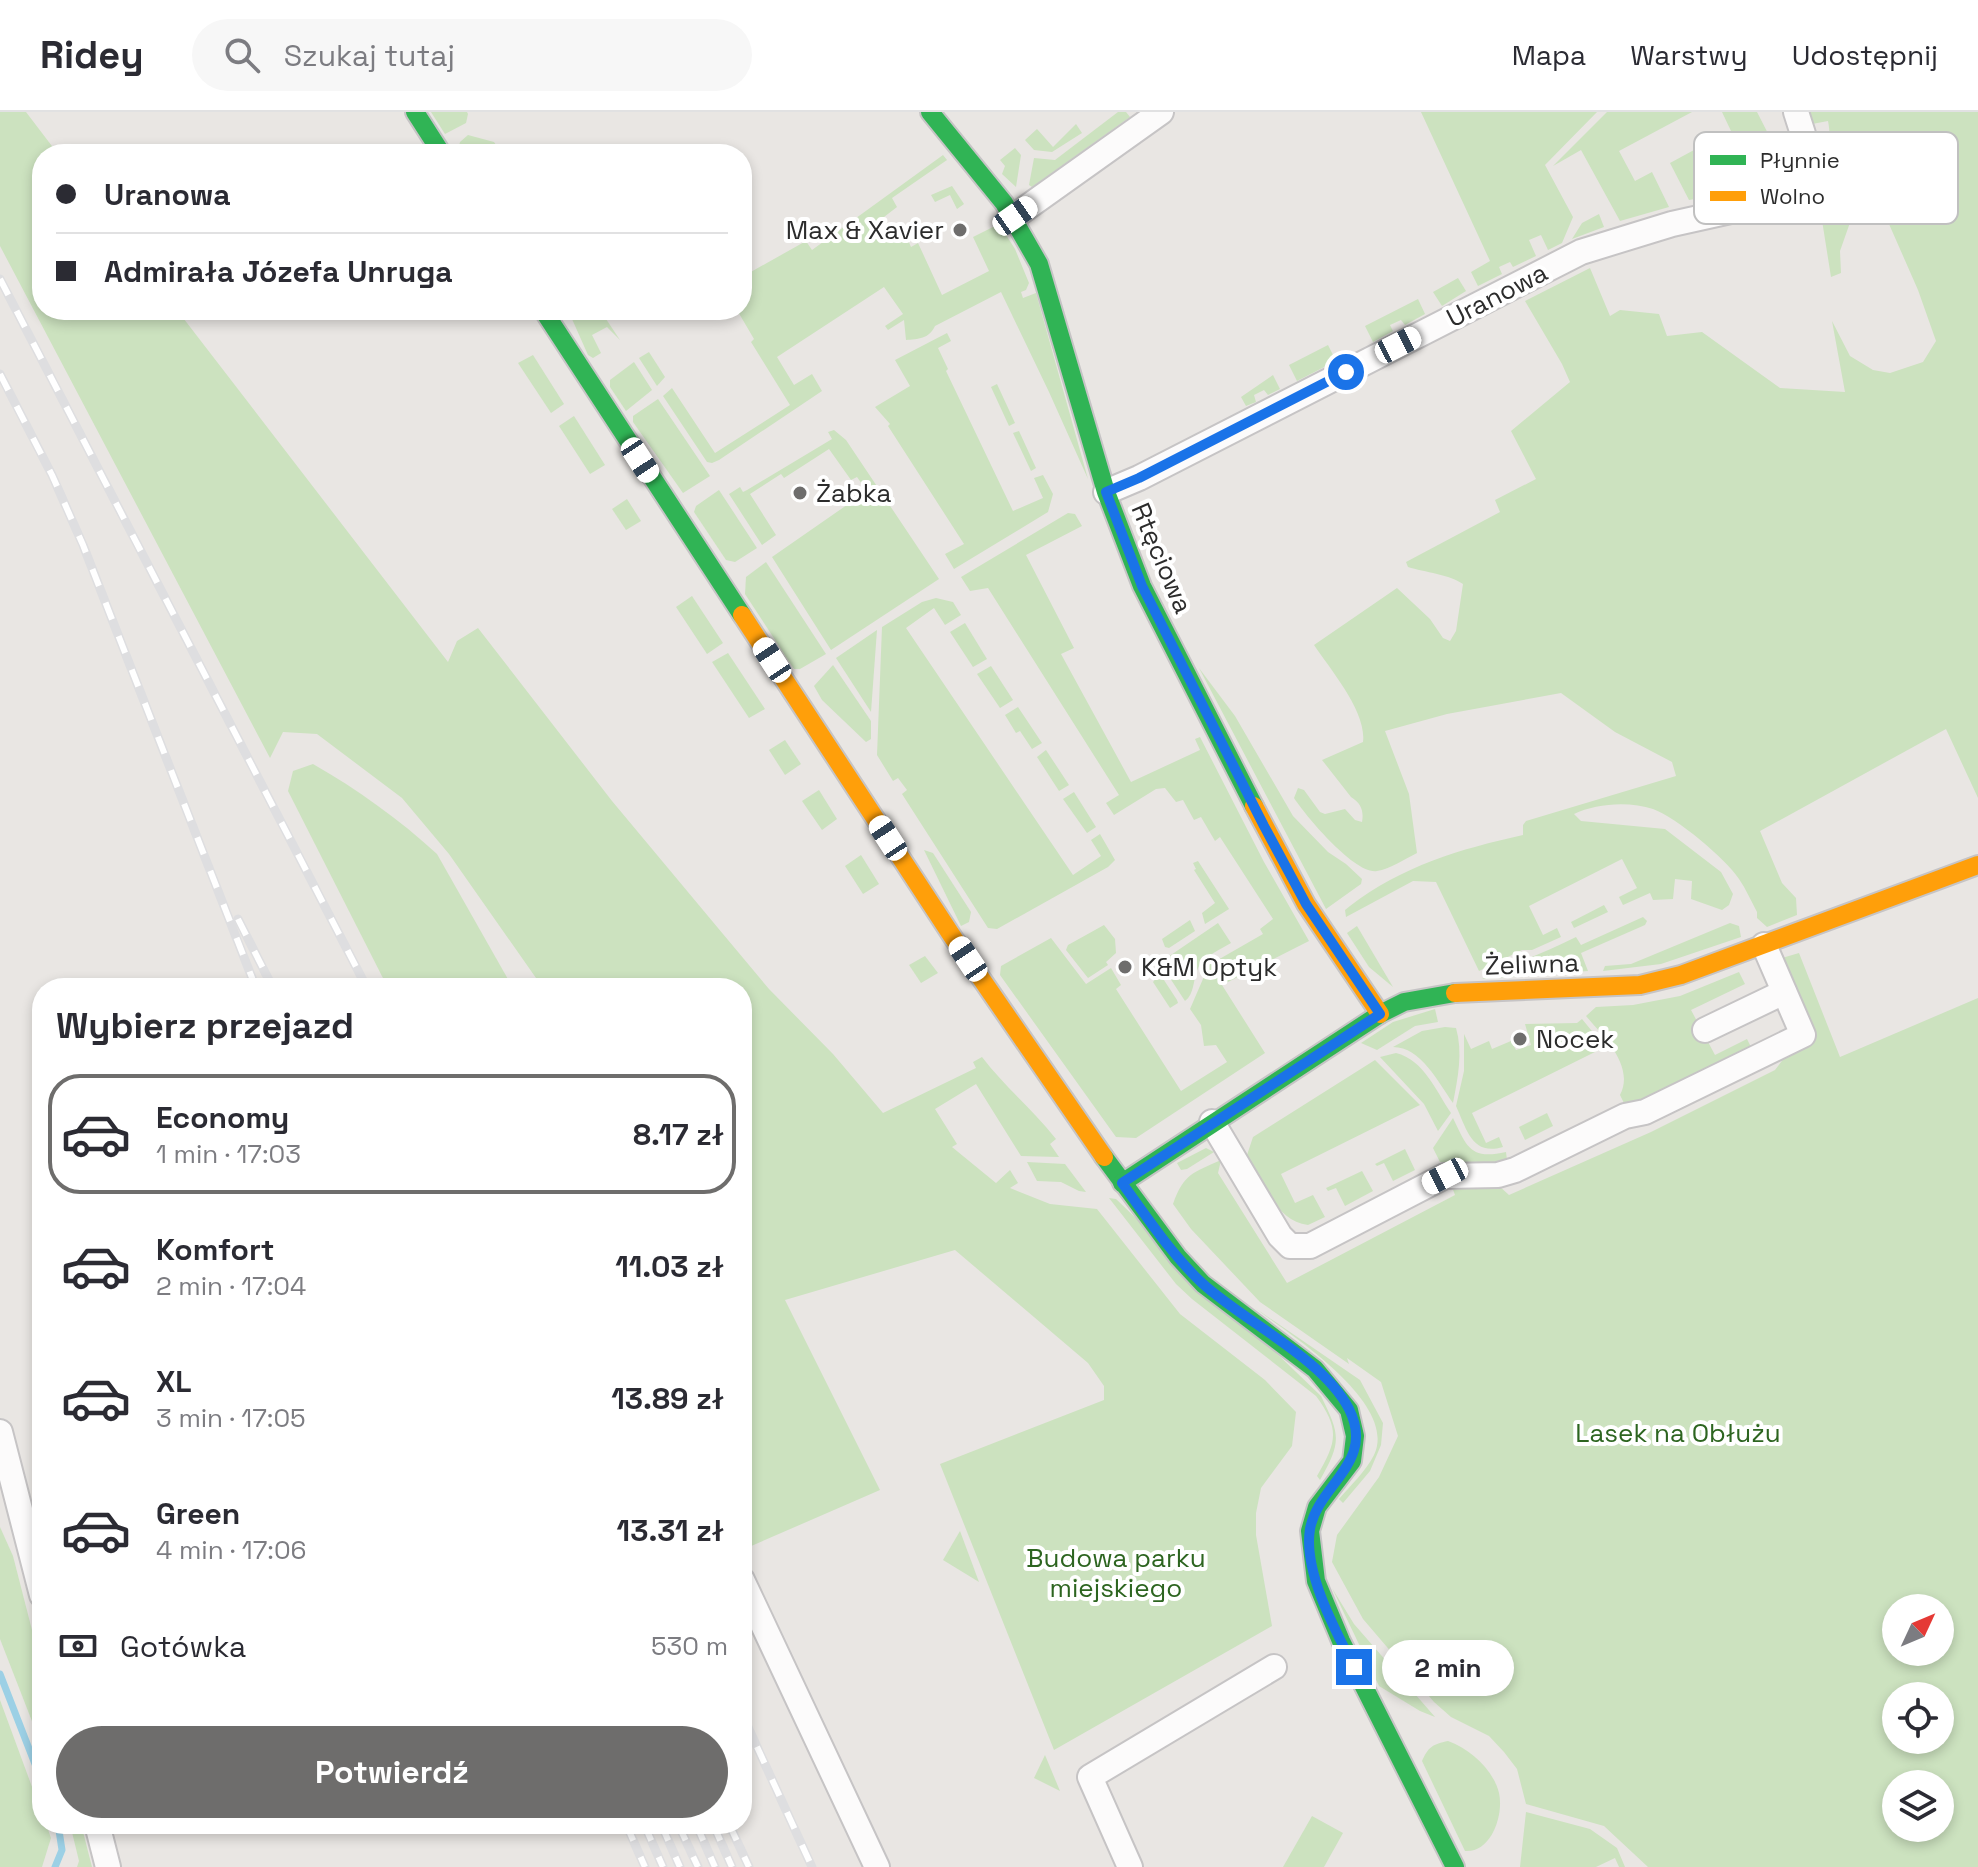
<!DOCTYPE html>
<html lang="pl">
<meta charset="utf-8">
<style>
:root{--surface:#fff;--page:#f7f7f7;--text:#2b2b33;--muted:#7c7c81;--line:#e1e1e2;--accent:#6e6d6c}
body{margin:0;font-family:"Space Grotesk",sans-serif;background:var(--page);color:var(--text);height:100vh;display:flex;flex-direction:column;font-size:30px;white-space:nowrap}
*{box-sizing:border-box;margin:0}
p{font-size:26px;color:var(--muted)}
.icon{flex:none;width:44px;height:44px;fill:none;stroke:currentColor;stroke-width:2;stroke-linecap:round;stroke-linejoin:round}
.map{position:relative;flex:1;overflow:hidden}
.panel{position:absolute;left:32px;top:866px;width:720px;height:856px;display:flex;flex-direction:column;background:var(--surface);border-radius:32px;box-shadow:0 4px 12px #0003}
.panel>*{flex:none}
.hud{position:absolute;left:32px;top:32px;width:720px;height:176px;border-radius:32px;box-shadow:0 4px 12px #0003;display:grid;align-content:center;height:176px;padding:0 24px;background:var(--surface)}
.needle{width:52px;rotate:46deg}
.fabs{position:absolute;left:1882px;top:1482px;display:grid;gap:16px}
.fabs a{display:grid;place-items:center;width:72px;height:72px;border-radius:50%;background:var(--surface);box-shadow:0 4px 12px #0003;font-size:40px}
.end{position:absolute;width:36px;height:36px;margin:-18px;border:10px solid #1a73e8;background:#fff;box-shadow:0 0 0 4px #fff}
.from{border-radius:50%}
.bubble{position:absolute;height:56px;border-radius:28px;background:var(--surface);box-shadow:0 4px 12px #0003;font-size:26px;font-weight:600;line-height:56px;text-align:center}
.car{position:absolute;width:24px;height:48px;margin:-24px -12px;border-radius:10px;box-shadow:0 0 6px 2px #0007;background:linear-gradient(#fff 24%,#345 0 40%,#fff 0 76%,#345 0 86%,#fff 0)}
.hud b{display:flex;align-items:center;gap:28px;height:76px;font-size:30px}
.hud b+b{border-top:2px solid var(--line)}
.hud i{width:20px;height:20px;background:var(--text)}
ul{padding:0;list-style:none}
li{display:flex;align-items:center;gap:24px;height:120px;margin:0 16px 12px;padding:0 8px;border:4px solid transparent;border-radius:32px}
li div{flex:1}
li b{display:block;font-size:30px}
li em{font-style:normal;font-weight:600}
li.on{border-color:var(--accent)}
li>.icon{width:72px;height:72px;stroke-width:1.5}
h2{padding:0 24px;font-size:36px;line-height:96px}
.pay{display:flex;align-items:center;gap:20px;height:88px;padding:0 24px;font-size:30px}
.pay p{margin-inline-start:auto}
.primary-button{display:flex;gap:16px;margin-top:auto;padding:16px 24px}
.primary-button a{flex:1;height:92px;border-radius:48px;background:var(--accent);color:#fff;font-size:32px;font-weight:600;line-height:92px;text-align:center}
header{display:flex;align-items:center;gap:48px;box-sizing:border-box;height:112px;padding:0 40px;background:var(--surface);border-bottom:2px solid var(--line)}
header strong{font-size:38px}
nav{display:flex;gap:44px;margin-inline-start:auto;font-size:28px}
.search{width:560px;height:72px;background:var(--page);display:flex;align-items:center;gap:20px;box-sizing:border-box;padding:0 28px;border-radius:44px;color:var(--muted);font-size:30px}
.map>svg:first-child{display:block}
.green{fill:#cce2bf;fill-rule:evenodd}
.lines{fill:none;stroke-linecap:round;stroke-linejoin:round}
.stream{stroke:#9cd0e5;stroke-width:7}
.street-casing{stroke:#c6c4c5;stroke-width:28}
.fast-casing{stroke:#c6c4c5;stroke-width:22}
.slow-casing{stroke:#c6c4c5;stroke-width:22}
.street{stroke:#fcfbfb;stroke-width:24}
.fast{stroke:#30b455;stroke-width:18}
.slow{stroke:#ff9f0a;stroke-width:18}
.rail-casing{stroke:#dedee0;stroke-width:9}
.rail{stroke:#fff;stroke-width:6;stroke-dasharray:18;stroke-linecap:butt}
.route{stroke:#1a73e8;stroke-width:10}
.poi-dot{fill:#6e6d6c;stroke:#fff;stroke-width:3}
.labels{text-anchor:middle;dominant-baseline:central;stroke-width:8;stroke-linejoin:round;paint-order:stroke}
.poi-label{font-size:26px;fill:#2c2c2c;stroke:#fff;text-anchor:start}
.street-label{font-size:26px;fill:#2c2c2c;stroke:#fff}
.park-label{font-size:26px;fill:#2d6520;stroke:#fff}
.key{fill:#fff;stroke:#c0c0c0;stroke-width:2}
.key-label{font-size:22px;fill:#2c2c2c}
</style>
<header>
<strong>Ridey</strong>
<div class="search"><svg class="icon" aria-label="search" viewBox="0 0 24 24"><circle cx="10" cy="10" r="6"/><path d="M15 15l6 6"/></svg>Szukaj tutaj</div>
<nav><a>Mapa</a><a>Warstwy</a><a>Udostępnij</a></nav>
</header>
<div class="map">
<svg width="1978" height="1755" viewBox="0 0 1978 1755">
<rect width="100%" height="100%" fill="#e9e6e3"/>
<g class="green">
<path d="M0,0H26L58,42H42V198H177L448,550L457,529L478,516L612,689L723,822L769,877L833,942L883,1001L976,956L973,950L982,945C1005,975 1033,998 1056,1027L1050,1032L1059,1045L1021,1044L976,972L935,997L957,1032L952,1035L996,1071L1010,1058L1018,1071L1010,1076L1050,1092L1097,1097L1180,1202L1265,1268L1296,1300L1292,1334L1261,1376L1256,1401V1423L1272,1514L1054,1638L940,1352L1104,1288V1274L1088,1251L955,1138L785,1188L880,1378L742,1438V876H543L449,742L402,686L317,622L283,620L270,646L0,134Z"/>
<path d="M431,0H467L468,2L466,11L445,22Z"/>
<path d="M1118,0H1126L1130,5L1032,75L1029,73L1034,46L1055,48Z"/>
<path d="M1421,0H1597L1545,53L1573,105L1562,131L1548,138L1541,123L1529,128L1536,144L1513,155L1510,150L1499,155L1502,162L1478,174L1471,160L1490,149Z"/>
<path d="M1607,0H1692L1619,39L1635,69L1652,60L1669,95L1620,109L1581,38L1553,54Z"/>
<path d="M1722,0H1757L1778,41C1777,63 1756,72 1738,78L1713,29L1731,19Z"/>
<path d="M1807,0H1978V686L1946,617L1760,719L1782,771L1796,786L1797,803L1767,815L1757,806V800C1751,789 1746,777 1739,767C1726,747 1676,705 1653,697C1630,689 1596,691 1574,702L1581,709L1665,717L1721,760L1733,782L1729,793L1722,798L1691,787L1692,769L1675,767L1673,787L1653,788L1650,781L1623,793L1619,785L1637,776L1622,747L1529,794L1543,823L1557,816L1561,825L1532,838H1522L1479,859L1436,770L1413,769L1346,805L1345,798L1350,794C1402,754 1460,737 1523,723V713L1526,709L1676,664L1672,650L1615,620L1561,581L1447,602L1385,619L1409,682L1417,741C1405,747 1390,757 1377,759C1355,763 1305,703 1294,686L1298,676L1304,678L1320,700L1325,702L1345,697L1355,708L1362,710C1364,699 1361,691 1351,685L1322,648L1363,630C1367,600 1330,557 1314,533L1397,476L1430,507L1443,526L1450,529L1456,519L1463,472C1451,463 1424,460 1408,455L1406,450L1500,400L1495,388L1536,367L1511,319L1570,270L1562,252L1525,189L1590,156L1610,204L1620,198L1659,202L1667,224L1702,220L1780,276L1845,280L1832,209L1850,244L1873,258L1890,261L1923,250L1936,229L1918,178L1878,87L1859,85L1840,139L1841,161L1831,165L1818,83L1807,67L1808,63L1820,67C1828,48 1832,29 1828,9L1812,12Z"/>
<path d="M1076,12L1082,21L1052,40L1034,38L1025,28L1037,17L1053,35Z"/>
<path d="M468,23L494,30L502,42H457L460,30Z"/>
<path d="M1015,36L1021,43L1016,75L1002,62L1005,54L1000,48Z"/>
<path d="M1694,38L1717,83L1689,88L1670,51Z"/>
<path d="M943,43L947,48L892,86L897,95L884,105L894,128L901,126L903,130L908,128L911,135L918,131L942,183L989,159L973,125L999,112L1015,137L1029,171L1026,178L1021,180L1023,186L1036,181L1088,367L1049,280L1001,180L935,214C929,227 918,227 906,228L904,208L888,218L885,214L903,202L884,175L777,245L794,273L812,262L822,279L719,348L712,351L707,350L663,284L672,276L715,341L790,293L751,230L754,227L737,198H742V165L806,129L812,138Z"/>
<path d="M952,74L964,92L957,97L950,83L935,90L931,83Z"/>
<path d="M1804,83L1813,110L1809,113L1792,99L1759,110C1767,101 1792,92 1804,83Z"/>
<path d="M1599,102L1604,115L1572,127L1582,111Z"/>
<path d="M1458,166L1466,179L1442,194L1433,180Z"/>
<path d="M1418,187L1425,202L1405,213L1401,208L1390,213L1393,219L1373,230L1365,214Z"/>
<path d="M568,198H600L620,228L607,215L592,223L601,241L593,246L588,243Z"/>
<path d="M947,221L951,229L938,236L948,257L946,259L1013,399L1043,386L1034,366L1043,363L1053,382L1048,400L954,457L945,442L964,432L888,314L890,312L875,295L910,274L895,248Z"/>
<path d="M1328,233L1336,249L1297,269L1289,253Z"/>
<path d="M649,240L665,265L657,274L639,246Z"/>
<path d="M533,243L564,292L551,301L518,251Z"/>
<path d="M634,250L652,278L626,299L610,275V268Z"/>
<path d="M1273,263L1280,277L1268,283L1264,278L1254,283L1256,290L1246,294L1241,285Z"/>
<path d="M997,272L1015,311L1009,314L991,275Z"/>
<path d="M658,287L710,364L683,381L633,310V304Z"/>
<path d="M574,304L605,353L590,362L559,314Z"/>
<path d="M834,318L846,328L939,467L831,538L772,445L867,379L857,365L851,368L829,337L784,366L781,362L750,382L776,423L762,433L729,382L740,375L743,380L747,378L832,327L828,320Z"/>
<path d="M1019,319L1036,356L1031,359L1013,321Z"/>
<path d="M719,378L757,436L735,450L726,448L694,400L696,394Z"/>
<path d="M627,387L641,409L626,418L612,397Z"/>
<path d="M1068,401L1075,402L1082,414L1026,443L1074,536L1061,542L1131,670L1200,638L1195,627L1200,625L1264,750L1309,829L1222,873L1265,941L1136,1026L1116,1025L1000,863L1001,854L1051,826L1086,872L1111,856L1121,873L1116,877L1181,979L1227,950L1216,933L1204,934L1201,913L1190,897L1209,853L1263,822L1260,817L1273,807L1220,725L1215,729L1201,705L1194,708L1183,688L1176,690L1165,676L1156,677L1114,703L1106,691L1119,683L988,476L970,479L961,465Z"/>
<path d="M766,450L826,542L800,557H794L745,482L746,465Z"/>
<path d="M692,484L723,531L707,542L676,495Z"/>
<path d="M936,486L953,490L961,503L945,513L934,496L906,516L1073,763L1101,744L1091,728L1100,722L1115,748L1108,755L997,817L988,816L902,682L907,678L898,666L893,669L877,643L882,515L922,490Z"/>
<path d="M965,511L987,547L973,555L950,520Z"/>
<path d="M877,518L871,600L836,546Z"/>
<path d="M728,541L765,597L749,606L712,550Z"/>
<path d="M833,553L871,609V627L866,630L822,588L814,574Z"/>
<path d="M991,554L1013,588L1000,596L977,562Z"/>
<path d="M1199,556L1235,604L1293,704L1328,740L1346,752L1362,767L1361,772L1326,797Z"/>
<path d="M1018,595L1042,631L1032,637L1020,619L1016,621L1005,603Z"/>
<path d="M785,628L801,652L785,663L769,638Z"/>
<path d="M1046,638L1069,673L1059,679L1037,645Z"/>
<path d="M313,652C357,677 400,708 437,742L513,876H388L288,679L293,659Z"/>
<path d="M819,678L837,707L822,718L802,689Z"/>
<path d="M1074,680L1096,715L1087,721L1063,687Z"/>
<path d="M924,738L933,741L971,800L969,810L961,814Z"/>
<path d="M861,743L879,772L863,782L845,754Z"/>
<path d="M1198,749L1229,797L1205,812L1202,801L1215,791L1194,758L1196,757L1193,751Z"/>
<path d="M1604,793L1608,800L1574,816L1571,810Z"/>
<path d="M1643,805L1647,809L1645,813L1581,841L1588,859L1482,867C1514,851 1545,841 1576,825L1581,833Z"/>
<path d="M1190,808L1195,819L1169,836L1165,835L1162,827Z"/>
<path d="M1218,811L1231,831C1221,837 1205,844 1199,854C1193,865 1195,882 1185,889L1164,857L1165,847Z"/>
<path d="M1730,811L1739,814L1741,825L1661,852L1603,859L1605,854L1631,852Z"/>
<path d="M1104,813L1115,827L1116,841L1106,850L1108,853L1088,866L1066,838L1068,833Z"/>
<path d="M1357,814L1393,875L1369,855L1347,821Z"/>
<path d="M1799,841L1840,945L1978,886V1755H1648L1604,1714L1526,1692L1517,1657L1504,1640L1489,1624L1451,1605L1434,1590L1363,1507L1332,1450L1337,1423L1379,1365L1398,1324L1381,1270L1347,1246L1349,1252L1260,1190L1191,1117L1173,1092C1184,1061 1193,1061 1221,1048L1218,1061L1287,1171L1455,1083L1452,1075L1498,1073L1509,1083L1651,1020L1775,958L1788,941L1814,930L1780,859L1782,846ZM1896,1496H1940V1540H1896ZM1896,1584H1940V1628H1896ZM1896,1672H1940V1716H1896Z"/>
<path d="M925,844L938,861L921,871L909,853Z"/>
<path d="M1739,860L1745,872L1691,898L1715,943L1747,927L1752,937L1629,994L1625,993L1620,983C1635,954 1604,925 1586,904L1596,895L1633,893L1680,884Z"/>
<path d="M1157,865H1162L1177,888L1178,891L1170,896L1153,870Z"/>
<path d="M1435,897L1438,910L1415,914L1377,938L1361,931L1393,910Z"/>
<path d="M1582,907L1605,935L1472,1001L1486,1031L1499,1025L1503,1035C1472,1044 1467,1018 1456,994L1464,959V922L1471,937L1489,929L1492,937L1511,929L1516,938L1531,933L1525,912L1577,911Z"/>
<path d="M1445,915L1456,916C1463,940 1458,966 1453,991C1438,970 1421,935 1393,935L1422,919Z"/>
<path d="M1396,941C1424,948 1436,979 1451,1001L1438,1019L1424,992L1380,945Z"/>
<path d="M1375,948L1420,993L1281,1062L1295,1091L1313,1083L1325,1105L1308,1113C1275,1109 1262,1069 1247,1043L1253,1025Z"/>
<path d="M1547,1001L1553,1014L1525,1028L1519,1015Z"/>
<path d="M1453,1006C1467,1035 1470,1048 1506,1040L1507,1048L1499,1051L1440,1050L1433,1036Z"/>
<path d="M1206,1036L1214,1040L1187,1057L1181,1058L1177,1051Z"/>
<path d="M1405,1037L1415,1058L1393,1069L1384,1051L1377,1054L1375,1052Z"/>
<path d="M1027,1050L1065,1052L1086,1080L1079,1079L1061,1070L1037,1069Z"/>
<path d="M1362,1059L1373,1079L1345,1094L1336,1076L1328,1079L1326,1076Z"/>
<path d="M1109,1086L1116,1087L1321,1284C1340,1323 1342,1329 1320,1368L1317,1364C1336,1331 1341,1318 1316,1284L1192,1187L1176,1172Z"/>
<path d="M1255,1196L1360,1268L1383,1311L1381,1333L1370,1359L1343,1391L1339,1387C1350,1374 1366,1359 1374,1343C1399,1291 1289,1222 1255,1196Z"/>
<path d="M0,1415L13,1444L42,1557V1635L0,1527Z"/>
<path d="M960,1419L979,1470L943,1448Z"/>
<path d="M1332,1476L1354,1512L1435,1605L1420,1599L1379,1574Z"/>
<path d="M0,1588L42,1702V1712H46L51,1726L42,1755H0Z"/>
<path d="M1448,1629C1470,1637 1493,1657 1499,1681C1504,1703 1491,1741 1465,1739L1422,1649C1428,1635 1433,1632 1448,1629Z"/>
<path d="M1045,1643L1060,1679L1034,1666Z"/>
<path d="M1526,1700L1590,1717L1617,1736L1625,1755H1619L1615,1746L1596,1755H1520Z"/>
<path d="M1312,1704L1343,1721L1324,1755H1283Z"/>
<path d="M70,1712H81L92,1755H77L79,1749Z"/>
</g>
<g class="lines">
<g class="stream">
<path d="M0,1562L42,1670"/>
<path d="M55,1755L62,1738L58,1712"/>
</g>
<g class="street-casing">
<g id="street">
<path d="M1015,104L1161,0"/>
<path d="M1106,380L1139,366L1581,140L1672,112L1753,94L1773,84L1793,60L1803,36V22L1796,0"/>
<path d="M1705,918L1784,880"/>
<path d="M1212,1010L1280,1124L1290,1134H1310L1445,1064L1498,1063L1515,1058L1625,1004L1645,1000L1803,923L1764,833"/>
<path d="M0,1320L42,1483"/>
<path d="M742,1468L877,1755"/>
<path d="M97,1712L108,1755"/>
<path d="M1130,1755L1090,1665L1274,1555"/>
</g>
</g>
<g class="fast-casing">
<g id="fast">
<path d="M415,0L442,42"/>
<path d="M930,0L1004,91L1039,152L1106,380L1142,474L1254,694"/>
<path d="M543,198L742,503"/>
<path d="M1104,1045L1178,1145L1203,1172L1315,1257L1349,1298L1355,1324L1352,1349L1317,1395L1310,1419L1316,1469L1341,1529L1455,1755"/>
<path d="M1122,1071L1380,902L1404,890L1455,881"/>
</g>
</g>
<g class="slow-casing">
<g id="slow">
<path d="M742,503L954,827L1104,1045"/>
<path d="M1254,694L1306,792L1380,902"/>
<path d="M1455,881L1640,873L1681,863L1978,753"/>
</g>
</g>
<use href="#street" class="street"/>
<use href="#fast" class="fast"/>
<use href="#slow" class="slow"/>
<g class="rail-casing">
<g id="rail">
<path d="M0,167L367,876"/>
<path d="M0,262L52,363L83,433L256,876"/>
<path d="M238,807L273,876"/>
<path d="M742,1602L812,1755"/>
<path d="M626,1712L645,1755"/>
<path d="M644,1712L663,1755"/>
<path d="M661,1712L680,1755"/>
<path d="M678,1712L698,1755"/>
<path d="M696,1712L715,1755"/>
<path d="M713,1712L732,1755"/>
<path d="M729,1712L749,1755"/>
</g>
</g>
<use href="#rail" class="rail"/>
</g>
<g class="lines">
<path class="route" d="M1346,260L1139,366L1106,380L1142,474L1264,714L1306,792L1380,902L1122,1071C1147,1105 1171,1142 1202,1171C1243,1209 1323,1246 1349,1297C1376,1351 1318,1372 1310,1417C1303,1459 1335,1518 1354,1555"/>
</g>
<g class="poi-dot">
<circle cx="960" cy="118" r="8"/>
<circle cx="800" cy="381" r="8"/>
<circle cx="1125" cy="855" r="8"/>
<circle cx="1520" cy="927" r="8"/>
</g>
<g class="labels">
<g class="poi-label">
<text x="944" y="118" text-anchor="end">Max &amp; Xavier</text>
<text x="816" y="381">Żabka</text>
<text x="1141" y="855">K&amp;M Optyk</text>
<text x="1536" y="927">Nocek</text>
</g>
<g class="street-label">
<text transform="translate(1497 183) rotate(-27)">Uranowa</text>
<text transform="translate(1162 446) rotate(67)">Rtęciowa</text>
<text transform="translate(1532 852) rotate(-2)">Żeliwna</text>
</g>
<g class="park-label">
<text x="1678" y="1321">Lasek na Obłużu</text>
<text x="1116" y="1446">Budowa parku<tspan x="1116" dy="30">miejskiego</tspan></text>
</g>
</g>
<rect x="1694" y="20" width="264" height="92" rx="12" class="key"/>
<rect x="1710" y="43" width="36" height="10" fill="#30b455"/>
<rect x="1710" y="79" width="36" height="10" fill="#ff9f0a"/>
<g class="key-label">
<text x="1760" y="56">Płynnie</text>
<text x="1760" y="92">Wolno</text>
</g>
</svg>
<div class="fabs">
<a><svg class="needle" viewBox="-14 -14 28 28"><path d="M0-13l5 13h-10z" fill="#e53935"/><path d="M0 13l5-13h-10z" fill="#7c7c81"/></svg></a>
<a><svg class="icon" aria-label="locate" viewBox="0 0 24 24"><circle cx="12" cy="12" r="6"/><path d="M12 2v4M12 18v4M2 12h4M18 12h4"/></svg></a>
<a><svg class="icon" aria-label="layers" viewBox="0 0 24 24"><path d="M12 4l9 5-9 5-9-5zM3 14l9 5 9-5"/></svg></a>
</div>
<i class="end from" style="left:1346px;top:260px"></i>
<i class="end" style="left:1354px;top:1555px"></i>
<div class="bubble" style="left:1382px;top:1528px;width:132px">2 min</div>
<i class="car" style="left:1015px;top:104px;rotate:55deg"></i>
<i class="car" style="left:1398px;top:233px;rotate:63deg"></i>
<i class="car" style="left:640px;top:348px;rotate:147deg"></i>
<i class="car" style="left:772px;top:548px;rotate:327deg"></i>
<i class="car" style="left:888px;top:726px;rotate:327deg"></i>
<i class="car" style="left:968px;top:847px;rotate:326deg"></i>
<i class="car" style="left:1445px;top:1064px;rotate:243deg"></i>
<div class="hud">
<b><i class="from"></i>Uranowa</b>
<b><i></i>Admirała Józefa Unruga</b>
</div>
<section class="panel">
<h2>Wybierz przejazd</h2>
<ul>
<li class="on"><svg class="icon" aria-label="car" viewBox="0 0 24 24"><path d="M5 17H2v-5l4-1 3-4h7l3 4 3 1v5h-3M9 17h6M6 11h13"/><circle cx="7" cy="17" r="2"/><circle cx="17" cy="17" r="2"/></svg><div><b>Economy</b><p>1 min · 17:03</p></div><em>8.17 zł</em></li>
<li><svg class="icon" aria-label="car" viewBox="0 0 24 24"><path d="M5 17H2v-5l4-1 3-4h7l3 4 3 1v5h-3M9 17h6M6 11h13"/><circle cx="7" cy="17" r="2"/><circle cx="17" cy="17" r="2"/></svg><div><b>Komfort</b><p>2 min · 17:04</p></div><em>11.03 zł</em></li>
<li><svg class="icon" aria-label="car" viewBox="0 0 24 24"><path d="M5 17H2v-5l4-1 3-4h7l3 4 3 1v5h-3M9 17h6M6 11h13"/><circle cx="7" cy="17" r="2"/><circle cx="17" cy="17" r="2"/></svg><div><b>XL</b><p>3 min · 17:05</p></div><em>13.89 zł</em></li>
<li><svg class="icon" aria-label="car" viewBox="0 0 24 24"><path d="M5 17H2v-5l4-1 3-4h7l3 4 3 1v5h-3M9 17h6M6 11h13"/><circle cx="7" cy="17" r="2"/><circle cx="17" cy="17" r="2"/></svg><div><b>Green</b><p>4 min · 17:06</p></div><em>13.31 zł</em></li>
</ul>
<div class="pay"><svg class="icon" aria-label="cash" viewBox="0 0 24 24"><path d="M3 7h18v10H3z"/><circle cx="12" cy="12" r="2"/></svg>Gotówka<p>530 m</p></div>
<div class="primary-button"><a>Potwierdź</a></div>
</section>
</div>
